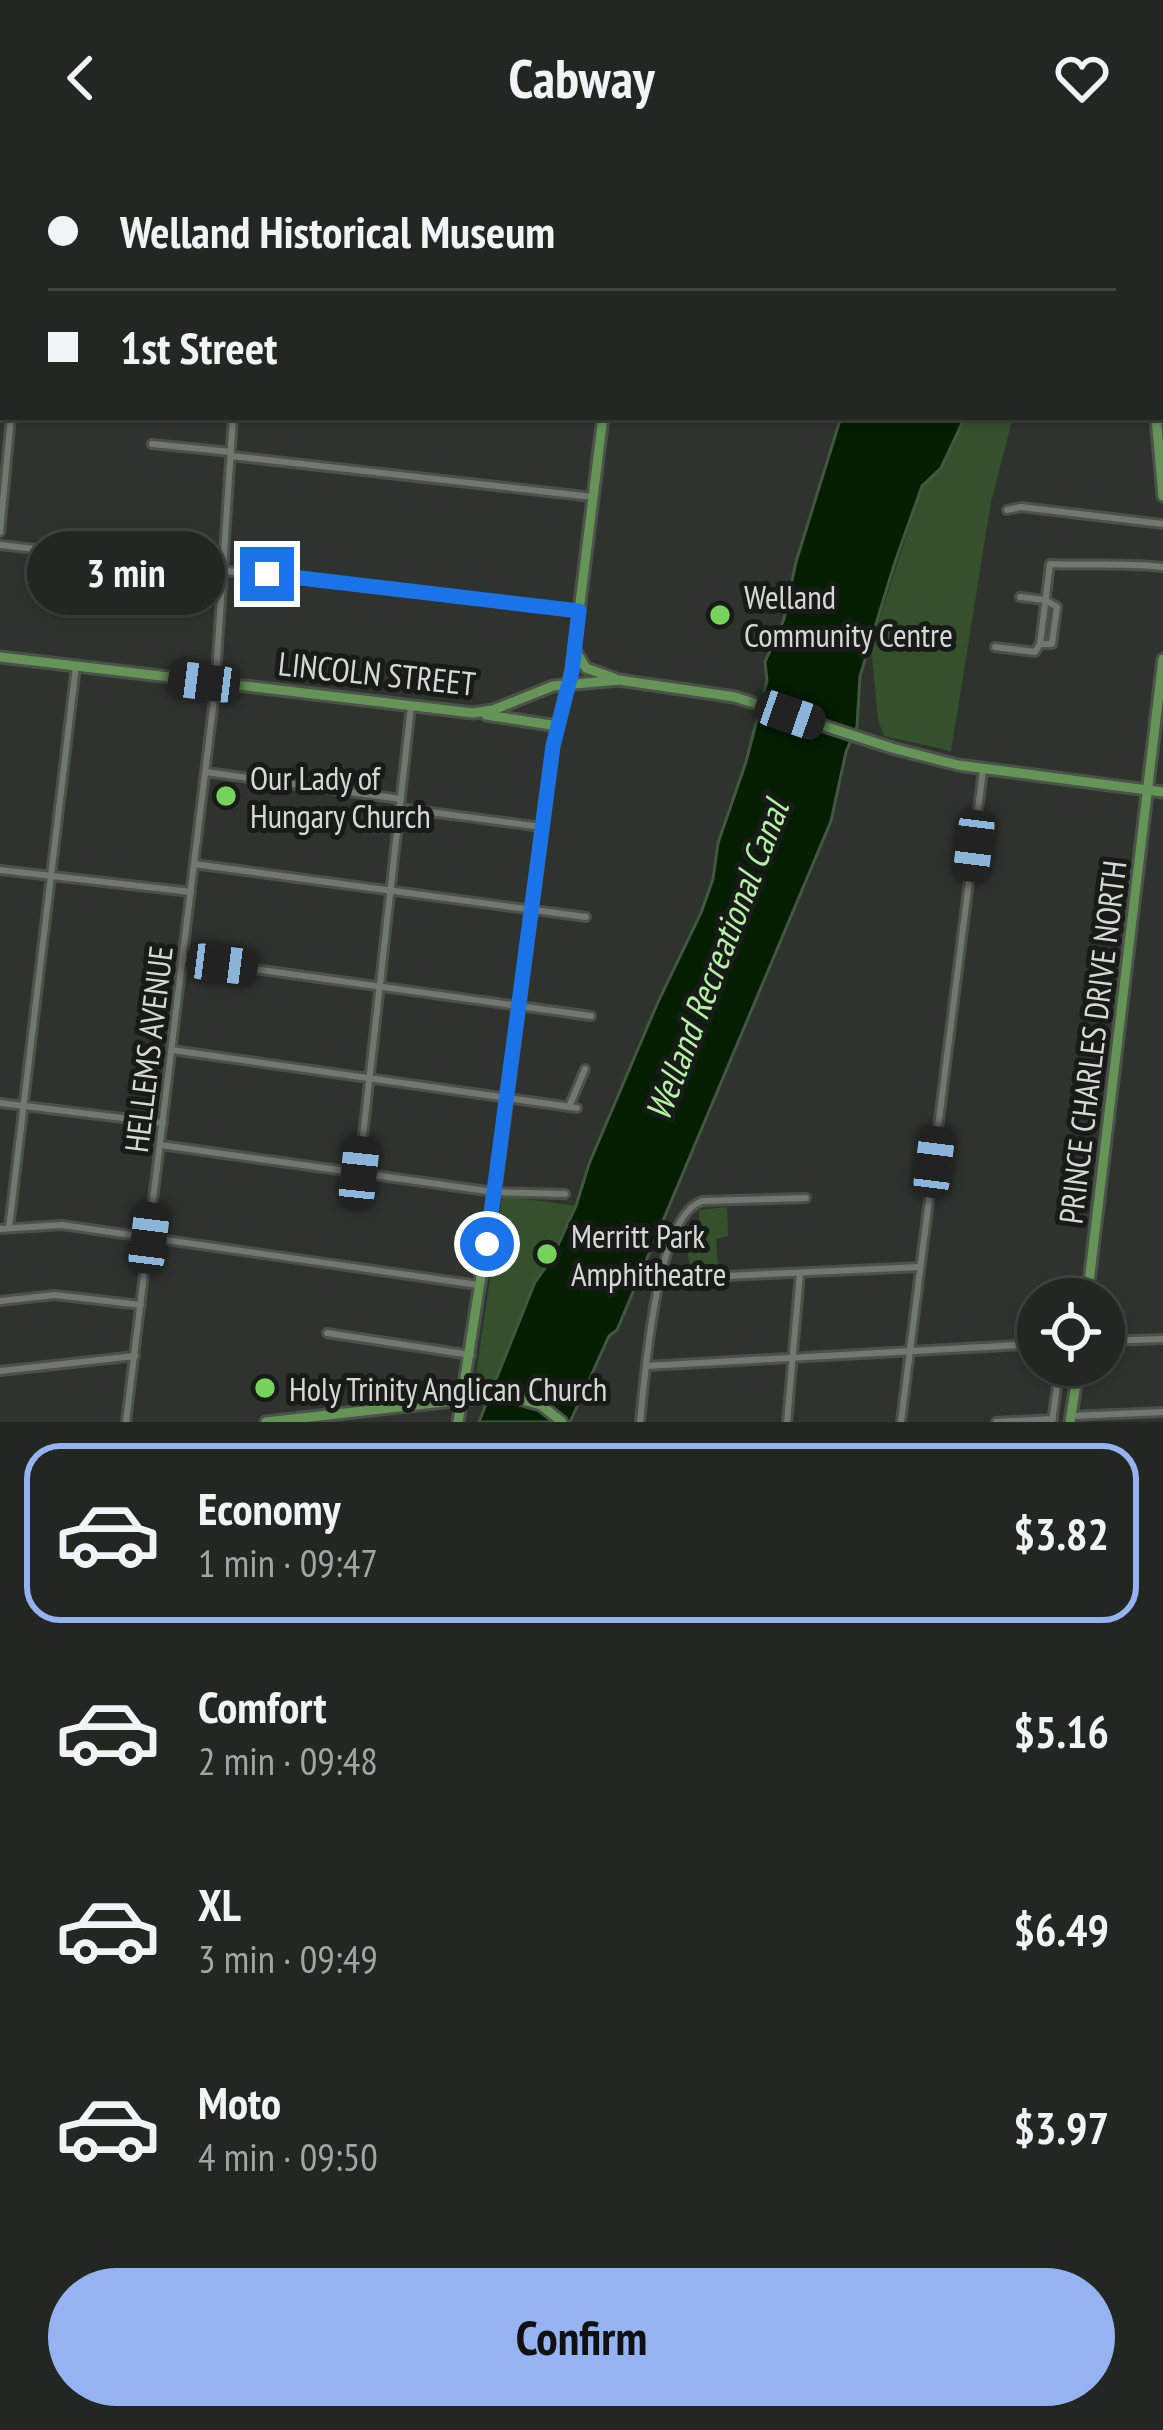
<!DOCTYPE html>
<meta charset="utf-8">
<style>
:root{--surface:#222722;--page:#2e332f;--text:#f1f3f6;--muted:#a2a5a5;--line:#3f4440;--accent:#95b2f1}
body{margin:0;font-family:"PT Sans Narrow",sans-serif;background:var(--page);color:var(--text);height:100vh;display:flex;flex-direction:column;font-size:45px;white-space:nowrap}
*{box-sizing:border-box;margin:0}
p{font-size:39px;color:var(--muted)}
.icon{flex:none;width:66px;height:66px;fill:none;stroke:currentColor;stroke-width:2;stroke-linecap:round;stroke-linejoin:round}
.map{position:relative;height:1266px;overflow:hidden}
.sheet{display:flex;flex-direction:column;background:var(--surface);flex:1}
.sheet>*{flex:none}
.guide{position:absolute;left:0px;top:0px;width:1164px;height:264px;box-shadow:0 3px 9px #0004,0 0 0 3px var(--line);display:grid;align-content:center;height:264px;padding:0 48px;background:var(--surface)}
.buttons{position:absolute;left:1017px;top:1122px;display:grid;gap:24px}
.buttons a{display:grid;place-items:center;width:108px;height:108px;border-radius:50%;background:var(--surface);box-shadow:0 3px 9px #0004,0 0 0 3px var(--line);font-size:60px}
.end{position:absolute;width:54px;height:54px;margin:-27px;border:15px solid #1a73e8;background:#fff;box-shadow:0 0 0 6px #fff}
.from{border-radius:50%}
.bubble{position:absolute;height:84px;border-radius:42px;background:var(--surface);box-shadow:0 3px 9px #0004,0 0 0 3px var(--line);font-size:39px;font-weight:800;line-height:84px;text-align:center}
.car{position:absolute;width:36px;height:72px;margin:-36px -18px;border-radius:15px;box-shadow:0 0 9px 3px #0007;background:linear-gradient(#222 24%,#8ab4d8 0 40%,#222 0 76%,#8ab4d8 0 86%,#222 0)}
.guide b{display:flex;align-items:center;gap:42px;height:114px;font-size:45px}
.guide b+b{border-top:3px solid var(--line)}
.guide i{width:30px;height:30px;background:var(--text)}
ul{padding:21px 0 0;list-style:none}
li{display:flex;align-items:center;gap:36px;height:180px;margin:0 24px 18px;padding:0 24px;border:6px solid transparent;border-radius:36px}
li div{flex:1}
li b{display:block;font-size:45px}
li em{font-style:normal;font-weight:800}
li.on{border-color:var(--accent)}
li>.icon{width:108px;height:108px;stroke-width:1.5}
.cta{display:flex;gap:24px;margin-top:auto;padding:24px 48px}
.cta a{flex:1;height:138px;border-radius:72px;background:var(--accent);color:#111;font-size:48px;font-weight:800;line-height:138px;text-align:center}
header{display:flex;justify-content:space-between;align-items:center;height:156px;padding:0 48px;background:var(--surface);font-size:54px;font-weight:800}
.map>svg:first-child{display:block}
.green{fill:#34512c}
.water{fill:#031f00;stroke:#425640;stroke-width:3}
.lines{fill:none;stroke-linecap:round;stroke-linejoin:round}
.minor-casing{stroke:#4c514a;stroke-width:12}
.major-casing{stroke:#4c514a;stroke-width:15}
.minor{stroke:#71786f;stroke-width:6}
.major{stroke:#649456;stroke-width:9}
.route{stroke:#1a73e8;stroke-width:15}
.poi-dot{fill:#75d25b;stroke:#181b18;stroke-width:4.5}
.labels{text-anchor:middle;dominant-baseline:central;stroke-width:10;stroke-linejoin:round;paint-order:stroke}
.poi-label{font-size:33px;fill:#d5d8d4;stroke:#181b18;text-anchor:start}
.street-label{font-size:33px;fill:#d5d8d4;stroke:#181b18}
.water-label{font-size:36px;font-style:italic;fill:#b3f1a3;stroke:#181b18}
</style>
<header><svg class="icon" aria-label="back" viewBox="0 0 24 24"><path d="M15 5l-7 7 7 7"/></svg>Cabway<svg class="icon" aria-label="heart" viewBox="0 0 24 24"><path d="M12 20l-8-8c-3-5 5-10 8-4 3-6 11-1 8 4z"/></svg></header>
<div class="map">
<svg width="1163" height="1266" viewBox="0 0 1163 1266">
<rect width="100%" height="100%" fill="#2e342d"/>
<g class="green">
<path d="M945,261H1013L991,346L951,595L884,580L878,564L871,489Z"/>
<path d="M502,1040L576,1050C544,1109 518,1168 494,1231H476L475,1226Z"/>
<path d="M727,1051L728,1080L716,1083L718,1112L691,1116L686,1088L701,1084L699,1054Z"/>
</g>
<path class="water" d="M841,261H965L941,312L922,330L895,406L860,520L857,570L846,596L831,665L617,1174L609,1180L570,1266H479L535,1126L551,1104L576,1050L589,1008L658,846L701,757L713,723L718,687L746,606L767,525L765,506L784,463L796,406Z"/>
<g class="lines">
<g class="minor-casing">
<g id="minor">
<path d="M83,3V0"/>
<path d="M246,3V0"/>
<path d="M784,3V0"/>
<path d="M869,3L870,0"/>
<path d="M0,55H3"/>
<path d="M0,132L3,133"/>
<path d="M152,288L231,296"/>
<path d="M231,300L593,341"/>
<path d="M1007,354L1021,351L1163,368"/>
<path d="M0,376L11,261"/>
<path d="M0,389L579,455"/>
<path d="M1020,441L1045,444"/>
<path d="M1040,488L1050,408C1088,410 1124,406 1163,411"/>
<path d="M995,491L1035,496L1040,488H1052L1057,451L1045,444"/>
<path d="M206,616L401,643"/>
<path d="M400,652L542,671"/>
<path d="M194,708L586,761"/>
<path d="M0,714L191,736"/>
<path d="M183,803L591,860"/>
<path d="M172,894L577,952"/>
<path d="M0,947L163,967"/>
<path d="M569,951L585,913"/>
<path d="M161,989L494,1036L565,1038"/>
<path d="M359,1016L411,550"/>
<path d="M9,1072L76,510"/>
<path d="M0,1073L62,1069L478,1129"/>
<path d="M660,1123L920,1111"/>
<path d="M0,1145L55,1139L141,1149"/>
<path d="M327,1177L471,1199"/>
<path d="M1104,1185L1163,1183"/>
<path d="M646,1210L1038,1188"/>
<path d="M0,1215L135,1200"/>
<path d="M1071,1260L1163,1256"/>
<path d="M126,1266L215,535L233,261"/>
<path d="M640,1266C645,1222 655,1061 702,1045L806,1042"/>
<path d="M787,1266L800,1117"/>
<path d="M901,1266L983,614"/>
<path d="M996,1266L1053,1263"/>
<path d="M1052,1266L1060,1209"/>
</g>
</g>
<g class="major-casing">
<g id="major">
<path d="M1138,0V3"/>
<path d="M637,3V0"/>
<path d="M1156,261L1163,340"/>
<path d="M576,496L586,512L614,522"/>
<path d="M0,501L473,557L493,554L553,530L619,524L735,541L892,592L958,609L1163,636"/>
<path d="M486,559L558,570"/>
<path d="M1087,1143L1163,503"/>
<path d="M266,1266L505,1239L541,1249L562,1266"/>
<path d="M458,1266L496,1025L553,590L572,512L603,261"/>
<path d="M1070,1266L1079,1209"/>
</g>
</g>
<use href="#minor" class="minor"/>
<use href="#major" class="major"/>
</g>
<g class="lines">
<path class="route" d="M267,418L579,455L572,515L553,590L487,1088"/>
</g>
<g class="poi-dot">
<circle cx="720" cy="459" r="12"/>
<circle cx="226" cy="640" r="12"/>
<circle cx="547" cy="1098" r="12"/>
<circle cx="265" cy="1232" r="12"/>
</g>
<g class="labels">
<g class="poi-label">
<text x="744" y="440">Welland<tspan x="744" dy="38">Community Centre</tspan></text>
<text x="250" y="621">Our Lady of<tspan x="250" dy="38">Hungary Church</tspan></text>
<text x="571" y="1079">Merritt Park<tspan x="571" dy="38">Amphitheatre</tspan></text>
<text x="289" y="1232">Holy Trinity Anglican Church</text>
</g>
<g class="street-label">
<text transform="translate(377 517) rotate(6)">LINCOLN STREET</text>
<text transform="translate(1092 886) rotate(-83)">PRINCE CHARLES DRIVE NORTH</text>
<text transform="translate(148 893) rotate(-83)">HELLEMS AVENUE</text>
</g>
<g class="water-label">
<text transform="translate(716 804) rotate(-69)">Welland Recreational Canal</text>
</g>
</g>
</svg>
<div class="buttons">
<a><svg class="icon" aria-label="locate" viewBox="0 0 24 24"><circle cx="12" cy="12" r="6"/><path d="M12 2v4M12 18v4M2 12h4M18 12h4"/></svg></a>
</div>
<i class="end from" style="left:487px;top:1088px"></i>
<i class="end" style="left:267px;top:418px"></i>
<div class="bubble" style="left:27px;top:375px;width:198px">3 min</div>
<i class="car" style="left:204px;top:526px;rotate:277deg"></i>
<i class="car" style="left:790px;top:559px;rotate:109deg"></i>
<i class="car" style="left:974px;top:690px;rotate:187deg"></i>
<i class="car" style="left:222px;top:808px;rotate:97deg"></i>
<i class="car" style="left:934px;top:1006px;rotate:7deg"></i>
<i class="car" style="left:359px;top:1016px;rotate:6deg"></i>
<i class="car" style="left:149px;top:1082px;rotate:7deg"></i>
<div class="guide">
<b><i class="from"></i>Welland Historical Museum</b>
<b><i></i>1st Street</b>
</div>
</div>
<section class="sheet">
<ul>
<li class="on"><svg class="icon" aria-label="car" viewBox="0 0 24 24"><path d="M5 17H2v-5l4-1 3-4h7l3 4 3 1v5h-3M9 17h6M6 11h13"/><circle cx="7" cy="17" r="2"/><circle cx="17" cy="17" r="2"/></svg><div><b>Economy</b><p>1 min · 09:47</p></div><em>$3.82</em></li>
<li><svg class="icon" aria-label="car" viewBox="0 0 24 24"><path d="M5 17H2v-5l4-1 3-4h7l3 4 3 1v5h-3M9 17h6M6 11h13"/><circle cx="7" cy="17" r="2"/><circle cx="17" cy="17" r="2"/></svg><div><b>Comfort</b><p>2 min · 09:48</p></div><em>$5.16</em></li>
<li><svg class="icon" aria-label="car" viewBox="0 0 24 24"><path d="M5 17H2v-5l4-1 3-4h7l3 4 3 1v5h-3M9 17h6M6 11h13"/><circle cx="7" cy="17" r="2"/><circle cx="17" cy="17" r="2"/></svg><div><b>XL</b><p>3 min · 09:49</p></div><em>$6.49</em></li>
<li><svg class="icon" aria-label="car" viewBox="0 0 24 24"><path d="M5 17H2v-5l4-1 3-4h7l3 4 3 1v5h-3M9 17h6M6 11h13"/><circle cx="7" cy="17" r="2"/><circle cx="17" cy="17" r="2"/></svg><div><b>Moto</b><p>4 min · 09:50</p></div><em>$3.97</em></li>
</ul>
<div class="cta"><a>Confirm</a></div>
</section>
